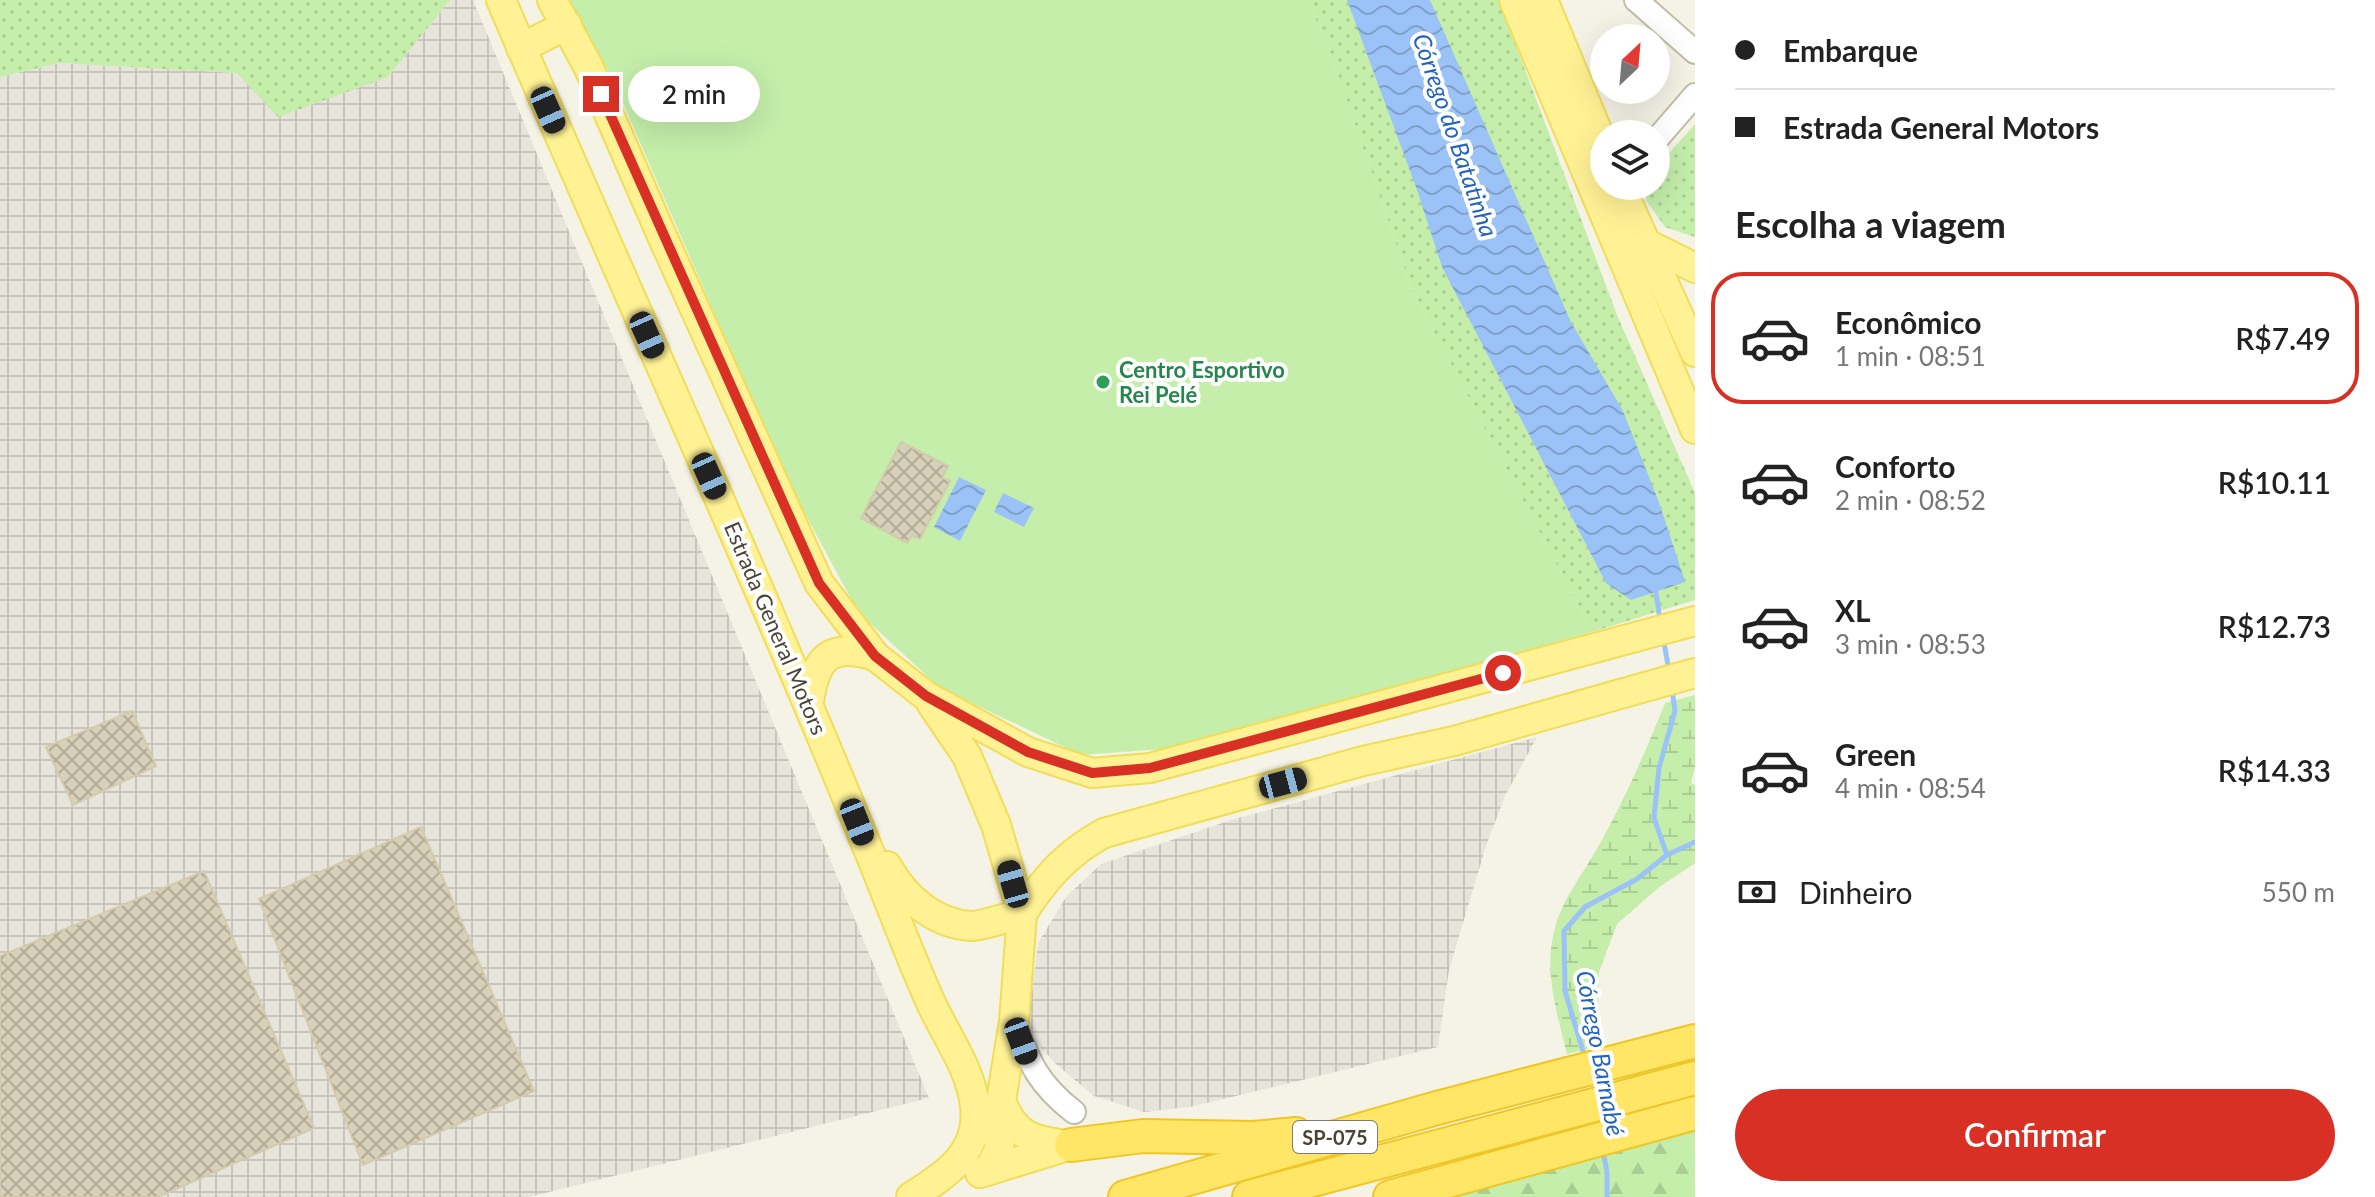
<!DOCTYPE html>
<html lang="pt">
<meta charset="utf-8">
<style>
:root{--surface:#fff;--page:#f6f6f6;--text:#222;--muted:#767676;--line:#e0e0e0;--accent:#d93025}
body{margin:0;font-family:Lato,sans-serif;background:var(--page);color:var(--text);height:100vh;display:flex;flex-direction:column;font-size:30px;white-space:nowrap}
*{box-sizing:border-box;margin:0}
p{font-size:26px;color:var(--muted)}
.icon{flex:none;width:44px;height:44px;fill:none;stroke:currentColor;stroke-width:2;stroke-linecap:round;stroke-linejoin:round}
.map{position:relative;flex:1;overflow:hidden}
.panel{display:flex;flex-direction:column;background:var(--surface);width:680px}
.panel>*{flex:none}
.guide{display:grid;align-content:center;height:176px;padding:0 40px;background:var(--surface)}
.needle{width:52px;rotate:26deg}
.tools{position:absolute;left:1590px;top:24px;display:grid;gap:16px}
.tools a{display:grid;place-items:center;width:80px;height:80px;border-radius:50%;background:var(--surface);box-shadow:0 8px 32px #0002;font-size:40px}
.end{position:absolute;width:36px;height:36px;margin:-18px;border:10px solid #d93025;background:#fff;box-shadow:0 0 0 4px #fff}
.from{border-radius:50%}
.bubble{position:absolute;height:56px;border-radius:28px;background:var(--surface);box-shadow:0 8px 32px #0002;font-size:26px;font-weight:600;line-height:56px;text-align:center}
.car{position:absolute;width:24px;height:48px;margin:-24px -12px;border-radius:10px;box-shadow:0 0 6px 2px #0007;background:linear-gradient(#222 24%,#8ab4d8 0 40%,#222 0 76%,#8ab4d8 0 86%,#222 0)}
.guide b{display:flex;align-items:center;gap:28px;height:76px;font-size:30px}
.guide b+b{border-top:2px solid var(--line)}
.guide i{width:20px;height:20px;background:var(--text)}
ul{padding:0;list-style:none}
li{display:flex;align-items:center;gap:24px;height:132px;margin:0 16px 12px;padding:0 24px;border:4px solid transparent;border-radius:32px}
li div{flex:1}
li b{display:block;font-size:30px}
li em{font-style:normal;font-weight:600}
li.active{border-color:var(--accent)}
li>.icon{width:72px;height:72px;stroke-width:1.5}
h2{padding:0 40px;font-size:36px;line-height:96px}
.pay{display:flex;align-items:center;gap:20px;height:88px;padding:0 40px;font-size:30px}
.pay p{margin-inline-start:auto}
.action{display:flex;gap:16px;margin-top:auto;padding:16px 40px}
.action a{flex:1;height:92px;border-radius:48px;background:var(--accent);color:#fff;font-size:32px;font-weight:600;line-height:92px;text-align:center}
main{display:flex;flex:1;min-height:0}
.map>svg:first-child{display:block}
.industrial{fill:url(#industrial-grid)}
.green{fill:url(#green-dots)}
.forest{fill:url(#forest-firs)}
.wetland{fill:url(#wetland-marsh)}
.pitch{fill:#c4eeaa}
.water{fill:url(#water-waves)}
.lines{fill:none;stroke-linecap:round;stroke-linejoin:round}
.stream{stroke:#9bc3f8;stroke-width:5}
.building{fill:url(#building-cross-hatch);stroke:#d3cbac;stroke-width:2}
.minor-casing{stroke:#c2bda7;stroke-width:26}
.major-casing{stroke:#f1dd58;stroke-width:32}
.highway-casing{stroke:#efc626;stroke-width:36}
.minor{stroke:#fff;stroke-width:22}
.major{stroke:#fff295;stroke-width:28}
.highway{stroke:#ffe667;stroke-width:32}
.route{stroke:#d93025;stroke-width:10}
.leisure-dot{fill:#2e9e5b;stroke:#fff;stroke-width:3}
.labels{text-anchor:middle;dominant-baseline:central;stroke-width:8;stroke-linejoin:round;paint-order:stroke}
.shield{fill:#fff;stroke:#807c71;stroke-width:2}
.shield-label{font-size:20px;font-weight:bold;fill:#494434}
.leisure-label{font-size:22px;font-weight:bold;fill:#27864d;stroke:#fff;text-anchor:start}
.street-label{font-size:22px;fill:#494434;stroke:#fff}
.water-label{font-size:24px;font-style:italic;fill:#2163c1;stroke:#fff}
</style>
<main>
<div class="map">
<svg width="1695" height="1197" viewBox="0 0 1695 1197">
<defs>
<pattern id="industrial-grid" width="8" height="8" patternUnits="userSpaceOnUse" patternTransform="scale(2)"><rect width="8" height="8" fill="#e7e4db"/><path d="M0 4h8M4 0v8" fill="none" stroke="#c8c5bd"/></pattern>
<pattern id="green-dots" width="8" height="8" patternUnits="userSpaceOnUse" patternTransform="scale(2)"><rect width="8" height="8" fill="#c4eeaa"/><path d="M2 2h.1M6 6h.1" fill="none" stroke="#aacd93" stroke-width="1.8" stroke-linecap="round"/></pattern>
<pattern id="forest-firs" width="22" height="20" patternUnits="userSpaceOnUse" patternTransform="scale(2)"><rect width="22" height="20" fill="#c4eeaa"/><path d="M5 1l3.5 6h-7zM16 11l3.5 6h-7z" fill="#aacd93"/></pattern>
<pattern id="wetland-marsh" width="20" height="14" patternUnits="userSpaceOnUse" patternTransform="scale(2)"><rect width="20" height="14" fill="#c4eeaa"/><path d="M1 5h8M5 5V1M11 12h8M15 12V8" fill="none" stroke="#aacd93"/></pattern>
<pattern id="water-waves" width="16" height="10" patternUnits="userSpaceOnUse" patternTransform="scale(2)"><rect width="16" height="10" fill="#9bc3f8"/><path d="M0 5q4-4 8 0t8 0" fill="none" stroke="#80a0ca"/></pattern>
<pattern id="building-cross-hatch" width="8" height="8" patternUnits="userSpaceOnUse" patternTransform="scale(2)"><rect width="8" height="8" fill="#d8d1ba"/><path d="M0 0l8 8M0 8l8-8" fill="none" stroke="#b1ab98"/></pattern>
</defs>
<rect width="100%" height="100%" fill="#f5f3e6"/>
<g class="industrial">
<path d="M450,0H473L929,1098L529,1197H0V77L59,63L237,73L388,77Z"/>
<path d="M1537,737L1505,796L1486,846L1449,970L1438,1047L1190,1107L1144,1112L1094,1096L1057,1065L1027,1033L1038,943L1066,897L1101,864L1231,820Z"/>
</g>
<g class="green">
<path d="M0,0H450L388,77L278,117L237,73L59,63L0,77Z"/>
<path d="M1307,0H1499L1617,315L1695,493V600L1592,632L1412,290L1330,52Z"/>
<path d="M1695,124V237L1665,227L1646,200L1647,186H1656V168Z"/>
<path d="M1695,1049V1066L1625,1085L1620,1069Z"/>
</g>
<path class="forest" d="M1695,1125V1197H1443Z"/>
<path class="wetland" d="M1695,695V767L1691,783L1695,785V863L1658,888L1617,924L1599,972L1598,1046L1567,1054C1557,1013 1543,970 1555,928C1563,898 1583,874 1598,847C1624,801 1645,753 1665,703Z"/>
<path class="pitch" d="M568,0H1307L1330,52L1412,290L1592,632L1190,747L1081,755L940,688L858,612L788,482L611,76Z"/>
<g class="water">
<path d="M1347,0H1430L1571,322L1623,411L1660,505L1685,582L1631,600L1606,583L1442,267L1416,187Z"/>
<path d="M959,477L986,490L960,541L934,527Z"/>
<path d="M1003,493L1034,508L1024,527L994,512Z"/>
</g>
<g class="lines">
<g class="stream">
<path d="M1655,586L1660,620"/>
<path d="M1663,637L1669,671"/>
<path d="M1667,855L1654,818L1659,768L1675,711L1672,689"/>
<path d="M1585,1058L1565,991L1564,931L1585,907L1637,879L1667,855L1695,842"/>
<path d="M1603,1151L1607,1172V1197"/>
</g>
</g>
<g class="building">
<path d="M901,442L948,466L942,478L950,481L920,539L912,535L907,543L861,518Z"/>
<path d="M132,711L156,766L73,805L46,747Z"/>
<path d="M421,827L534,1091L363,1165L259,899Z"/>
<path d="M204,871L314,1128L158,1197H0V956Z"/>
</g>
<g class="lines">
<g class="minor-casing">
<g id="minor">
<path d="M1636,0L1695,52"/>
<path d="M1656,140L1695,95"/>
<path d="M1014,1022C1029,1063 1039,1085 1074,1112"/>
</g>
</g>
<g class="major-casing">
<g id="major">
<path d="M501,0C624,287 755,571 873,861C892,908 910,956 931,1003C946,1036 971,1069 975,1106C981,1153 945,1175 911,1197"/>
<path d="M552,0L588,66L662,236L819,583L875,656L926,696L1028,752L1092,773L1150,768L1695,621"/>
<path d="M1514,0L1695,429"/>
<path d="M1543,0L1604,147"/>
<path d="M521,48L567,25"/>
<path d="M1620,186L1695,352"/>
<path d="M1649,245L1695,268"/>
<path d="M809,701C816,657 830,642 875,656"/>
<path d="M931,703L967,756L996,825L1022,914L1014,1021L1001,1101L999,1150L988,1171"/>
<path d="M887,866C905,898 934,924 972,926C982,926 1010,916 1022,914"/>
<path d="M1022,914C1044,879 1067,853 1104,833L1363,761L1454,741L1695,673"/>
<path d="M1001,1101C1015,1136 1031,1140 1066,1145"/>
<path d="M980,1173L1071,1145"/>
</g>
</g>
<g class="highway-casing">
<g id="highway">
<path d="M1071,1145L1143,1136L1253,1138L1296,1134"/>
<path d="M1125,1197L1437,1108L1695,1041"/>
<path d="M1249,1197L1695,1078"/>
<path d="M1390,1197L1695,1113"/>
</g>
</g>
<use href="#minor" class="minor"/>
<use href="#major" class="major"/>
<use href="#highway" class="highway"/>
</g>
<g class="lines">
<path class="route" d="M601,94L819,583L875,656L926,696L1028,752L1092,773L1150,768L1503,673"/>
</g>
<circle class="leisure-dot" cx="1103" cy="382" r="8"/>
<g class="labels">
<rect class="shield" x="1293" y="1121" width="84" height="32" rx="6"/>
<g class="shield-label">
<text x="1335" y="1137">SP-075</text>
</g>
<g class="leisure-label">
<text x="1119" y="369">Centro Esportivo<tspan x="1119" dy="25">Rei Pelé</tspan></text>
</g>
<g class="street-label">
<text transform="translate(776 628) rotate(67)">Estrada General Motors</text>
</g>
<g class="water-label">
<text transform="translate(1456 135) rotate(71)">Córrego do Batatinha</text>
<text transform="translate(1601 1053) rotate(79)">Córrego Barnabé</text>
</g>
</g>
</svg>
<div class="tools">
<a><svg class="needle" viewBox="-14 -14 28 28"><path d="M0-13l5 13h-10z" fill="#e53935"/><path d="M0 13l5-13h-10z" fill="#767676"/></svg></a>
<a><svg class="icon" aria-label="layers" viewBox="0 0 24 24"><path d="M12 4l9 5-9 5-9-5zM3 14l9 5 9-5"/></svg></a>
</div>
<i class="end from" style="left:1503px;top:673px"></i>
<i class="end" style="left:601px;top:94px"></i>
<div class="bubble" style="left:628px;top:66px;width:132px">2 min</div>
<i class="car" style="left:548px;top:110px;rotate:156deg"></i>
<i class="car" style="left:647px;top:335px;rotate:156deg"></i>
<i class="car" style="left:709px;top:476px;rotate:156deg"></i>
<i class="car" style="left:1283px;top:783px;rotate:75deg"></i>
<i class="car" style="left:857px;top:822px;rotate:158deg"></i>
<i class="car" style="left:1013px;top:884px;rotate:344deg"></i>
<i class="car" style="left:1021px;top:1041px;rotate:160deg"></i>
</div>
<section class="panel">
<div class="guide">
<b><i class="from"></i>Embarque</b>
<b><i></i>Estrada General Motors</b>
</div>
<h2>Escolha a viagem</h2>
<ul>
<li class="active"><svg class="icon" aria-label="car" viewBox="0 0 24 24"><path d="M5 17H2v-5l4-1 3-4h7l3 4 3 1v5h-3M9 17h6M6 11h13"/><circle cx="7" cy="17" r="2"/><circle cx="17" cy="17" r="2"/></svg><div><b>Econômico</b><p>1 min · 08:51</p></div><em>R$7.49</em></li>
<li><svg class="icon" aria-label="car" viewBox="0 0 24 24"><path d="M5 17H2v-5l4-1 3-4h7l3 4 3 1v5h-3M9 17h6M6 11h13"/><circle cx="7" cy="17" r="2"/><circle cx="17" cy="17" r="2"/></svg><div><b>Conforto</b><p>2 min · 08:52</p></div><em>R$10.11</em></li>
<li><svg class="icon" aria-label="car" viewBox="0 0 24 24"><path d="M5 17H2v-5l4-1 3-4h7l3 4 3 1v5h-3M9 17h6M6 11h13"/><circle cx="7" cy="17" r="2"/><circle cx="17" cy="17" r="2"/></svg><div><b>XL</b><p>3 min · 08:53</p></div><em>R$12.73</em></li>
<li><svg class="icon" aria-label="car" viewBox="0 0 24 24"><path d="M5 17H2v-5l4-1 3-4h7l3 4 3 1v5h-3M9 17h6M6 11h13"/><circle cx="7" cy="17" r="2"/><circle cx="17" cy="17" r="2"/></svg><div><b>Green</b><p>4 min · 08:54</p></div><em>R$14.33</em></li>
</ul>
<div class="pay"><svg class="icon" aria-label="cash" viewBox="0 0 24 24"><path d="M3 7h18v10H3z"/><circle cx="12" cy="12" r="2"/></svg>Dinheiro<p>550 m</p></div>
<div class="action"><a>Confirmar</a></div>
</section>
</main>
